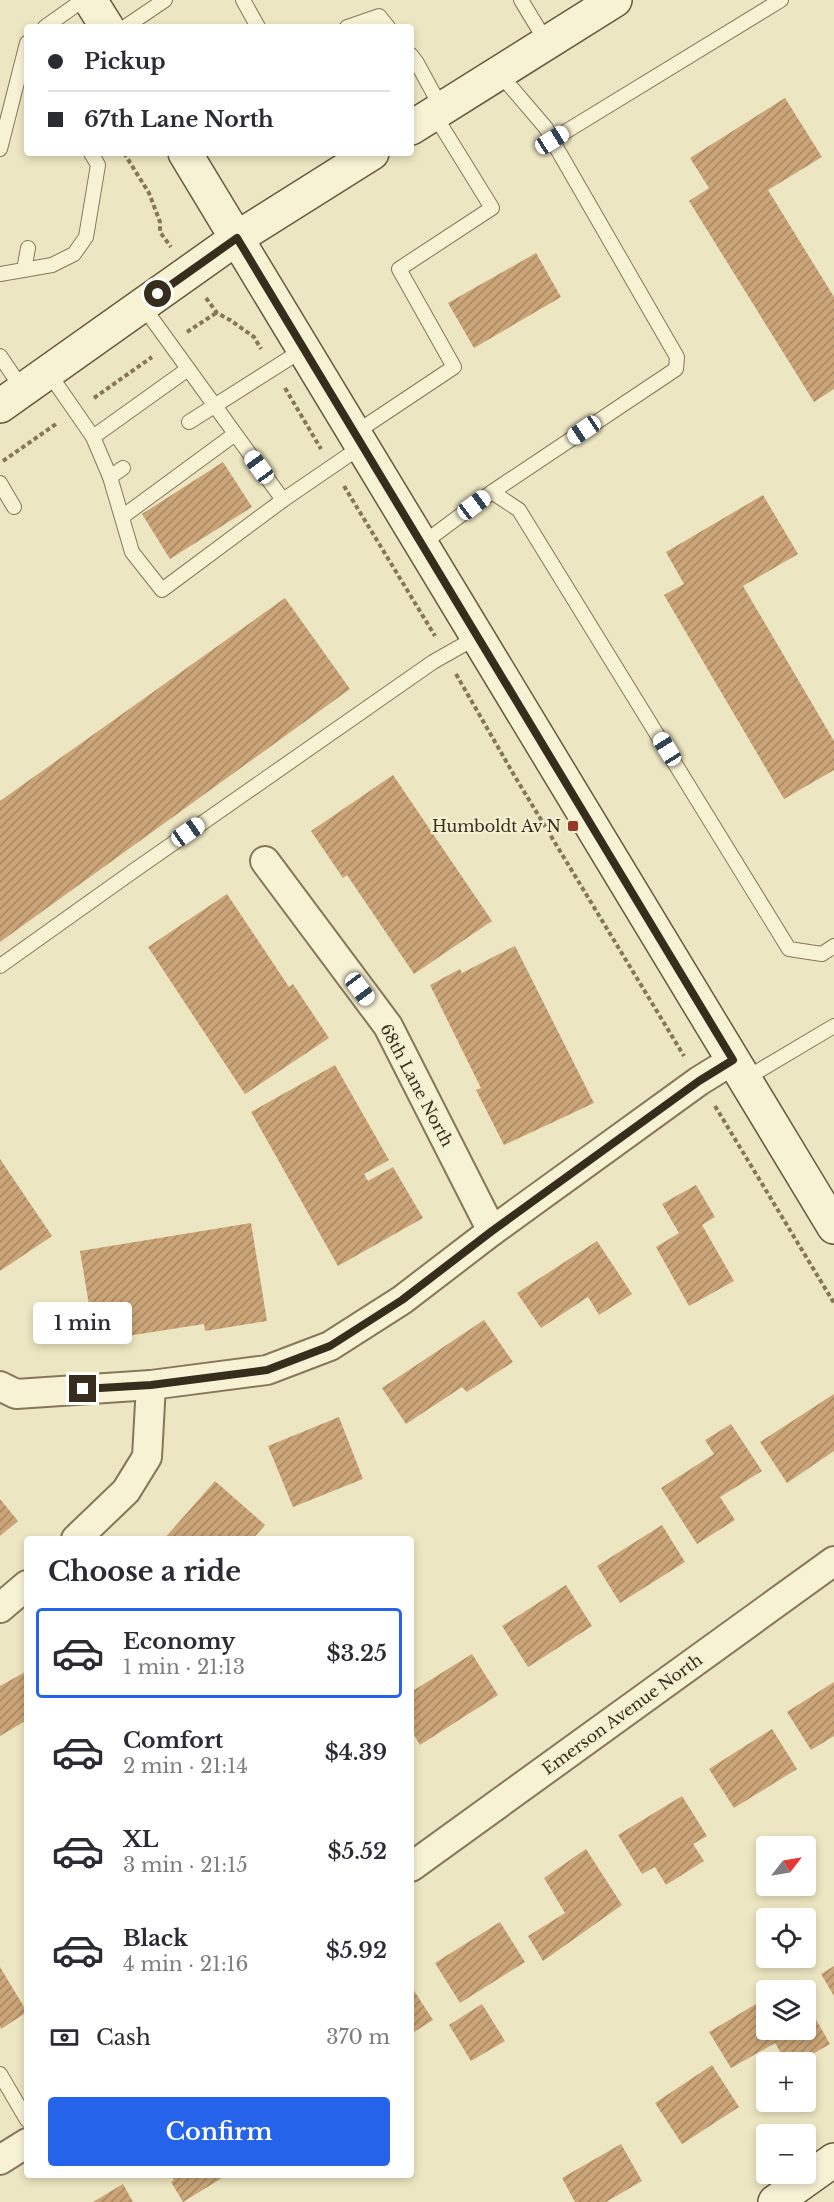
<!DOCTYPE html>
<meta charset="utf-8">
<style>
:root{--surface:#fff;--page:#f7f7f7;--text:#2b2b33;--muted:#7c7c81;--line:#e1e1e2;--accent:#2563eb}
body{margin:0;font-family:"Libre Baskerville",serif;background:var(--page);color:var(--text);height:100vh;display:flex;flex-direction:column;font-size:22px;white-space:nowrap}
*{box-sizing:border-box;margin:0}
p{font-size:20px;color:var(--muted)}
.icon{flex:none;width:33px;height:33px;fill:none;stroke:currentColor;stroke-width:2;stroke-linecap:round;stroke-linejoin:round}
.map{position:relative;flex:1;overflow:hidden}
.panel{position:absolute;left:24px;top:1536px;width:390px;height:642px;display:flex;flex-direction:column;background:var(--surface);border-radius:6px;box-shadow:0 3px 9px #0003}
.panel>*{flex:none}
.banner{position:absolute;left:24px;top:24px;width:390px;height:132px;border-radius:6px;box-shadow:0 3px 9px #0003;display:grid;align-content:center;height:132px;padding:0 24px;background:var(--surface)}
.needle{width:39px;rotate:59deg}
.tools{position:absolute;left:756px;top:1836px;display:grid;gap:12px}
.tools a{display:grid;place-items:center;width:60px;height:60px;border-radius:6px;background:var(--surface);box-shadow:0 3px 9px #0003;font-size:30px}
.end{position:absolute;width:27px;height:27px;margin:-14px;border:8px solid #372d1d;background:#fff;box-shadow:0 0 0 3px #fff}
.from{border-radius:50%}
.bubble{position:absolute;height:42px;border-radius:6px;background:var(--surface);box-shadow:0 3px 9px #0003;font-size:20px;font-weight:600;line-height:42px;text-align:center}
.car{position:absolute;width:18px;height:36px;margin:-18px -9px;border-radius:8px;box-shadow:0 0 4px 2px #0007;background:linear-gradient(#fff 24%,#345 0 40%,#fff 0 76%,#345 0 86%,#fff 0)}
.banner b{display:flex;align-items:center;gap:21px;height:57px;font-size:22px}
.banner b+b{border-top:2px solid var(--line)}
.banner i{width:15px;height:15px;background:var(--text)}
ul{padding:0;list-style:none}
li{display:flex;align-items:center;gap:18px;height:90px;margin:0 12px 9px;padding:0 12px;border:3px solid transparent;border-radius:6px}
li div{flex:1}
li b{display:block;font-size:22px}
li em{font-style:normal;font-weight:600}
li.selected{border-color:var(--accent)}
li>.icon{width:54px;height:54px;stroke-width:1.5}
h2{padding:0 24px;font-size:27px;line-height:72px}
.pay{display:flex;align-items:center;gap:15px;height:66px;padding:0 24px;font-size:22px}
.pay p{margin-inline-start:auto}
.button{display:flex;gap:12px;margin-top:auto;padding:12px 24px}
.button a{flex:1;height:69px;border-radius:6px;background:var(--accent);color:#fff;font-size:24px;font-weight:600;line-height:69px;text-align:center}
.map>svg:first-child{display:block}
.building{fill:url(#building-hatch)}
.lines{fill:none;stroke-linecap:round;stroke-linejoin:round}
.lane-casing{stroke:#877759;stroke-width:16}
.street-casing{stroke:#877759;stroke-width:32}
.secondary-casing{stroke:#68583d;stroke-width:36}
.path{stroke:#877759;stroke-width:4;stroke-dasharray:4.5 3;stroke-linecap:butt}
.lane{stroke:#f8f2d5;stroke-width:14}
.street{stroke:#f8f2d5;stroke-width:28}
.secondary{stroke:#f8f2d5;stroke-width:33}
.route{stroke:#372d1d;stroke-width:8}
.poi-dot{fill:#95372a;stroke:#f5efd1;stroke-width:2}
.labels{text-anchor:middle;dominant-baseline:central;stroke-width:4.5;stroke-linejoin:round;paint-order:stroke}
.poi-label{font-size:16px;fill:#372d1d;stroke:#f5efd1;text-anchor:end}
.street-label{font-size:16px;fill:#372d1d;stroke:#f5efd1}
</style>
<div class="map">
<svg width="834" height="2202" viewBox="0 0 834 2202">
<defs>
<pattern id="building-hatch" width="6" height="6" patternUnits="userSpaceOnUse" patternTransform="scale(1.5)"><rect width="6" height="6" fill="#cba578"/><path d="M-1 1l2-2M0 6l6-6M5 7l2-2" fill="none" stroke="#a68762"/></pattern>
</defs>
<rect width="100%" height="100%" fill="#ede6c2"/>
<g class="building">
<path d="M785,98L822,157L768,190L834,297V389L814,402L689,201L709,188L690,158Z"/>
<path d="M536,253L561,297L474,348L448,303Z"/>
<path d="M223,462L252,507L170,559L142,514Z"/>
<path d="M763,495L798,554L743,586L834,741V770L784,799L664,595L684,584L666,552Z"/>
<path d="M285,598L350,689L0,942V801Z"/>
<path d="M393,775L492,921L414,974L347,875L343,878L311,831Z"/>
<path d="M227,894L289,987L293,984L329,1038L245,1094L148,947Z"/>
<path d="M515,946L594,1103L504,1145L476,1090L481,1088L430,985L460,969L462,973Z"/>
<path d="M335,1065L389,1160L364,1174L368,1181L393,1167L423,1218L338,1266L251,1112Z"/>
<path d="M0,1159L52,1236L0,1271Z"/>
<path d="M696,1185L715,1217L702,1225L734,1281L689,1306L656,1247L679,1233L662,1204Z"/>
<path d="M251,1223L267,1321L205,1331L204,1324L95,1341L80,1251Z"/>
<path d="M597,1241L632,1294L599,1315L588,1297L541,1328L517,1293Z"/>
<path d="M484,1320L513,1362L467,1392L462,1387L406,1424L382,1388Z"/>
<path d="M834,1394V1451L787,1483L760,1442Z"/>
<path d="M339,1417L363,1479L293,1507L268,1446Z"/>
<path d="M731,1424L762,1471L720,1497L735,1520L697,1544L661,1488L714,1454L705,1440Z"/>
<path d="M215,1481L265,1525L253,1539H164Z"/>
<path d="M0,1499L18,1521L0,1536Z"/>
<path d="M662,1525L685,1562L620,1603L597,1566Z"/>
<path d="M566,1585L592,1626L528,1667L502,1626Z"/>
<path d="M472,1654L498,1695L420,1745L411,1730V1692Z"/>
<path d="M27,1671V1720L0,1736V1686Z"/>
<path d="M834,1682V1736L811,1750L787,1712Z"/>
<path d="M772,1729L797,1769L734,1808L709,1769Z"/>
<path d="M682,1796L707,1836L693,1844L704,1861L666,1885L655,1867L642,1874L618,1835Z"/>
<path d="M586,1849L622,1905L543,1961L528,1936L565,1913L544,1878Z"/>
<path d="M500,1922L525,1962L460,2003L435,1963Z"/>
<path d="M834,1966V1996L821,1974Z"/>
<path d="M0,1967L27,2012L1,2029L0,2026Z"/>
<path d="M794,1982L799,1990H780Z"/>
<path d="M411,1986L433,2020L411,2034Z"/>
<path d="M766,1998V2030H806V2002L830,2044L799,2062H786L775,2043L731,2068L709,2032Z"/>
<path d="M482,2004L505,2041L471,2061L449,2025Z"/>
<path d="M712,2065L739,2107L682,2144L655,2103Z"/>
<path d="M621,2144L642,2181L606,2202H575L562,2178Z"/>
<path d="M170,2175H227L183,2202L171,2182L174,2180Z"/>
<path d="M123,2184L133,2202H93Z"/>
</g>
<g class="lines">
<g class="lane-casing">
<g id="lane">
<path d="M243,0L258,27"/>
<path d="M521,0L547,43"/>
<path d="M45,27L83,0"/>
<path d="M125,27L165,0"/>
<path d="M347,27L379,16L388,27"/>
<path d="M411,55L417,63L442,109"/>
<path d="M499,73L546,128L552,140L781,0"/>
<path d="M0,149L27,43"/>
<path d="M24,270L28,248"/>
<path d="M0,274L52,265L74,254L86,237L98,165L91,153"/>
<path d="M142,305L283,500L362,446"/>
<path d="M0,356L23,390"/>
<path d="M48,372L93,437L110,477L132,552L162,590L283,500"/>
<path d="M189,422L304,349"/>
<path d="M355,433L454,367L399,269L492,208L434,114"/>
<path d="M93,437L188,369"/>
<path d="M110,477L123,468"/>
<path d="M0,483L14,507"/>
<path d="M492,492L519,510L789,949L822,954L834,946"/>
<path d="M122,517L235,434"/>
<path d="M422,544L492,492L676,369L677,357L552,140"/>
<path d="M0,966L132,872L433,662L477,637"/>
<path d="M745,1079L834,1026"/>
<path d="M0,2074L27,2120"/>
</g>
</g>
<g class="street-casing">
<g id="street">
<path d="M265,861L388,1026L492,1231"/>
<path d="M0,1386L16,1394L151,1385L267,1370L330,1346L402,1300L492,1231L699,1081L733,1060"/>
<path d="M76,1539L126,1491L147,1457L151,1385"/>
<path d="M0,1608L27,1585"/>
<path d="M411,1867L834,1561"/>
<path d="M0,2160L27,2143"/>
</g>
</g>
<g class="secondary-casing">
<g id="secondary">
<path d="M90,0L107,27"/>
<path d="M411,128L615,0"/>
<path d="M185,153L834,1227"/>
<path d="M0,406L237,238L372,153"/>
<path d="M775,2202L834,2160"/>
</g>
</g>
<g class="path">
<path d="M124,153L149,193L160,222V232L171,247"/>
<path d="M206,298L217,313L230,320L254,337L261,349"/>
<path d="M187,332L216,313"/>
<path d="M285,388L321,449"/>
<path d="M94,398L152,357"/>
<path d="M3,461L56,424"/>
<path d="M344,486L435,636"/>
<path d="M456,674L514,775L684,1056"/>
<path d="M715,1106L834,1303"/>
</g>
<use href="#lane" class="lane"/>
<use href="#street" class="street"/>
<use href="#secondary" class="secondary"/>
</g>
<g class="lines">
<path class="route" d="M83,1389L151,1385L267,1370L330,1346L402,1300L492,1231L699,1081L733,1060L237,238L158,294"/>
</g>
<rect class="poi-dot" x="567" y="820" width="12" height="12" rx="3"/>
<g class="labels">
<g class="poi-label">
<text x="561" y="826">Humboldt Av N</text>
</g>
<g class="street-label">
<text transform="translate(417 1085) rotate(62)">68th Lane North</text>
<text transform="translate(622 1714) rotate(-36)">Emerson Avenue North</text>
</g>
</g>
</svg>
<div class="tools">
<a><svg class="needle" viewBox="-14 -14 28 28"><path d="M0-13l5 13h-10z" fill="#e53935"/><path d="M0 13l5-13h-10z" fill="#7c7c81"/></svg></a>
<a><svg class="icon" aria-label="locate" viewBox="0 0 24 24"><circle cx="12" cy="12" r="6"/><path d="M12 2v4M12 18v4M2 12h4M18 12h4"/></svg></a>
<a><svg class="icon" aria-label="layers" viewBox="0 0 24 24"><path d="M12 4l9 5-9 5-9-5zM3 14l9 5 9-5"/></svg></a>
<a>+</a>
<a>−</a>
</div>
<i class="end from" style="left:158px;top:294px"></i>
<i class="end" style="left:83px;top:1389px"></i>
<div class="bubble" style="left:33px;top:1302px;width:99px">1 min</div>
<i class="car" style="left:552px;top:140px;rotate:58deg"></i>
<i class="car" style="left:584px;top:430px;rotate:236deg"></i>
<i class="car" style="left:259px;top:467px;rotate:324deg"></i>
<i class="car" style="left:474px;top:505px;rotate:53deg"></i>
<i class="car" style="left:667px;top:749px;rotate:328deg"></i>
<i class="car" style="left:188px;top:832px;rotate:55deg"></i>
<i class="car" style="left:360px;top:989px;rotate:143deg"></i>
<div class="banner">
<b><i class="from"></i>Pickup</b>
<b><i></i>67th Lane North</b>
</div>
<section class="panel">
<h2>Choose a ride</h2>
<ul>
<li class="selected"><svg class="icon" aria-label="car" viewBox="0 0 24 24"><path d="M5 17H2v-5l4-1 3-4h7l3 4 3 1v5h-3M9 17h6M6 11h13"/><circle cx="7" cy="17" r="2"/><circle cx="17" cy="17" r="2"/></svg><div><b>Economy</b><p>1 min · 21:13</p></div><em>$3.25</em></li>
<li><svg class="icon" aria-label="car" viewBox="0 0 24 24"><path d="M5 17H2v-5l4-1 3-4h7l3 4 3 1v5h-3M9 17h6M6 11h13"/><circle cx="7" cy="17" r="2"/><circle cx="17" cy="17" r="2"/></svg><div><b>Comfort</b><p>2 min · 21:14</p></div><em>$4.39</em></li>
<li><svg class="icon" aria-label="car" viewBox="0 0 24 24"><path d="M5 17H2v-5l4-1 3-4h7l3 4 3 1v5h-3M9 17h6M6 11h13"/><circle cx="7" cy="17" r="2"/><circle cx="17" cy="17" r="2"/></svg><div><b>XL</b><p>3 min · 21:15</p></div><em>$5.52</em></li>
<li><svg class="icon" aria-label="car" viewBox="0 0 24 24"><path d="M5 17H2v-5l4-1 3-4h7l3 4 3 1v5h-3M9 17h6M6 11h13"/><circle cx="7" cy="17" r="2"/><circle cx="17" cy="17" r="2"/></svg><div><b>Black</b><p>4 min · 21:16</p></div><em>$5.92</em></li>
</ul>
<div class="pay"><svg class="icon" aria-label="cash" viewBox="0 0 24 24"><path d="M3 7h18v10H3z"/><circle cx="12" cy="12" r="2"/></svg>Cash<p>370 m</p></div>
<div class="button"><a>Confirm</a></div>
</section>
</div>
